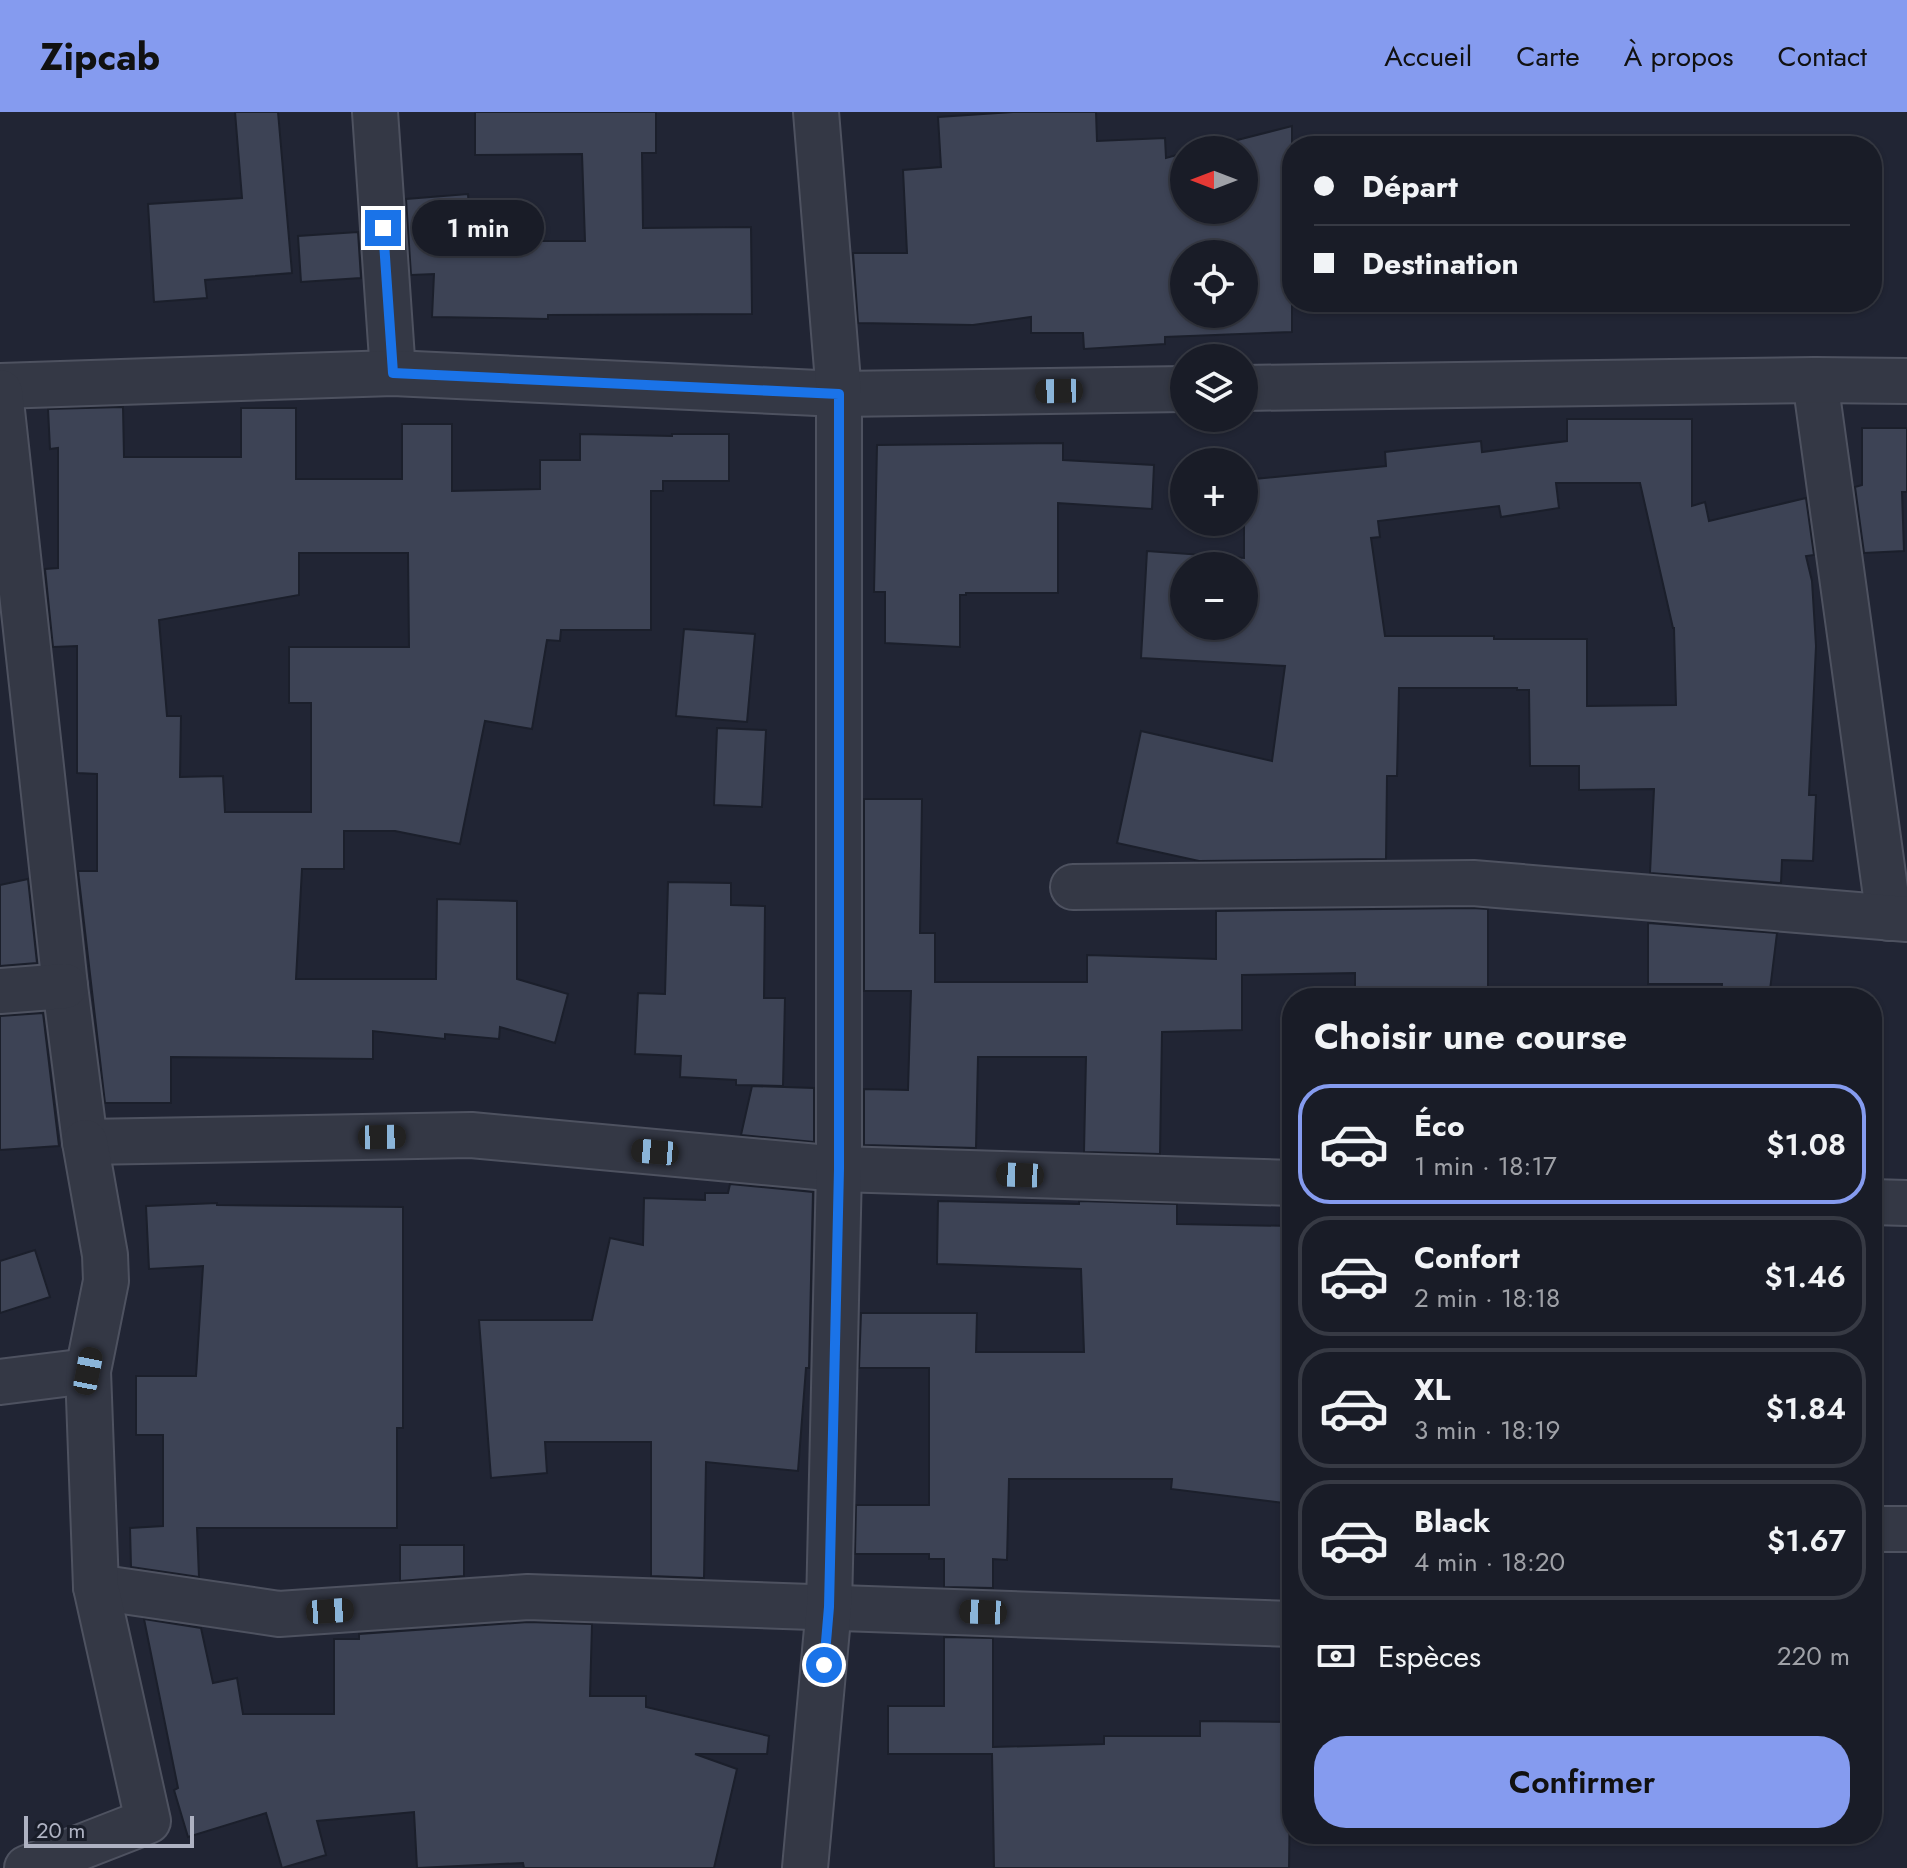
<!DOCTYPE html>
<html lang="fr">
<meta charset="utf-8">
<style>
:root{--surface:#191c27;--page:#262933;--text:#f1f3f6;--muted:#9fa1a7;--line:#373a44;--accent:#859bef}
body{margin:0;font-family:Jost,sans-serif;background:var(--page);color:var(--text);height:100vh;display:flex;flex-direction:column;font-size:30px;white-space:nowrap}
*{box-sizing:border-box;margin:0}
p{font-size:26px;color:var(--muted)}
.icon{flex:none;width:44px;height:44px;fill:none;stroke:currentColor;stroke-width:2;stroke-linecap:round;stroke-linejoin:round}
.map{position:relative;flex:1;overflow:hidden}
.side{position:absolute;left:1282px;top:876px;width:600px;height:856px;display:flex;flex-direction:column;background:var(--surface);border-radius:32px;box-shadow:0 2px 6px #0004,0 0 0 2px var(--line)}
.side>*{flex:none}
.guide{position:absolute;left:1282px;top:24px;width:600px;height:176px;border-radius:32px;box-shadow:0 2px 6px #0004,0 0 0 2px var(--line);display:grid;align-content:center;height:176px;padding:0 32px;background:var(--surface)}
.needle{width:52px;rotate:270deg}
.fabs{position:absolute;left:1170px;top:24px;display:grid;gap:16px}
.fabs a{display:grid;place-items:center;width:88px;height:88px;border-radius:50%;background:var(--surface);box-shadow:0 2px 6px #0004,0 0 0 2px var(--line);font-size:40px}
.scale{position:absolute;left:24px;bottom:20px;width:170px;box-sizing:border-box;padding-left:8px;border:4px solid #aeb2c2;border-top:0;font-size:22px;line-height:28px;white-space:nowrap;color:#aeb2c2;-webkit-text-stroke:6px #191d29;paint-order:stroke}
.end{position:absolute;width:36px;height:36px;margin:-18px;border:10px solid #1a73e8;background:#fff;box-shadow:0 0 0 4px #fff}
.from{border-radius:50%}
.bubble{position:absolute;height:56px;border-radius:28px;background:var(--surface);box-shadow:0 2px 6px #0004,0 0 0 2px var(--line);font-size:26px;font-weight:600;line-height:56px;text-align:center}
.car{position:absolute;width:24px;height:48px;margin:-24px -12px;border-radius:10px;box-shadow:0 0 6px 2px #0007;background:linear-gradient(#222 24%,#8ab4d8 0 40%,#222 0 76%,#8ab4d8 0 86%,#222 0)}
.guide b{display:flex;align-items:center;gap:28px;height:76px;font-size:30px}
.guide b+b{border-top:2px solid var(--line)}
.guide i{width:20px;height:20px;background:var(--text)}
ul{padding:0;list-style:none}
li{display:flex;align-items:center;gap:24px;height:120px;margin:0 16px 12px;padding:0 16px;border:4px solid var(--line);border-radius:32px}
li div{flex:1}
li b{display:block;font-size:30px}
li em{font-style:normal;font-weight:600}
li.current{border-color:var(--accent)}
li>.icon{width:72px;height:72px;stroke-width:1.5}
h2{padding:0 32px;font-size:36px;line-height:96px}
.pay{display:flex;align-items:center;gap:20px;height:88px;padding:0 32px;font-size:30px}
.pay p{margin-inline-start:auto}
.primary-button{display:flex;gap:16px;margin-top:auto;padding:16px 32px}
.primary-button a{flex:1;height:92px;border-radius:32px;background:var(--accent);color:#111;font-size:32px;font-weight:600;line-height:92px;text-align:center}
header{display:flex;align-items:center;gap:48px;box-sizing:border-box;height:112px;padding:0 40px;background:var(--accent);color:#111}
header strong{font-size:38px}
nav{display:flex;gap:44px;margin-inline-start:auto;font-size:28px}
.map>svg:first-child{display:block}
.building{fill:#3d4355;stroke:#1b1f2b;stroke-width:2;fill-rule:evenodd}
.lines{fill:none;stroke-linecap:round;stroke-linejoin:round}
.minor-casing{stroke:#4e5260;stroke-width:48}
.minor{stroke:#343845;stroke-width:44}
.route{stroke:#1a73e8;stroke-width:10}
</style>
<header>
<strong>Zipcab</strong>
<nav><a>Accueil</a><a>Carte</a><a>À propos</a><a>Contact</a></nav>
</header>
<div class="map">
<svg width="1907" height="1756" viewBox="0 0 1907 1756">
<rect width="100%" height="100%" fill="#212534"/>
<g class="building">
<path d="M235,0H278L292,161L205,168L207,186L154,190L148,92L242,86Z"/>
<path d="M475,0H656V41H642L643,116L751,115L752,202L548,203V207L432,205L434,162L411,163L406,87L468,82L471,129H585L582,42L475,43Z"/>
<path d="M1013,0H1096L1097,29L1165,26L1166,46L1184,41V98H1244V38H1198L1292,14V220L1165,225V232L1084,237L1083,221H1031V205L973,213L858,211L853,141H907L903,58L941,55L938,5ZM1184,142H1244V202H1184Z"/>
<path d="M358,120L361,166L301,170L298,124Z"/>
<path d="M123,295L124,345H241V296H296V367H402V312H452V379L540,377V348H580V322L672,324V322H729V369H663V379H651V518H561L560,529L547,528L532,617L485,609L460,732L395,719H344V757H302L296,867H436L437,787L517,789V867L568,882L555,931L500,915L499,927L445,922V927L373,919V947L171,945V991H105L78,759H97V662L77,661V534L53,535L45,457L58,456V336L50,337L48,297ZM299,441H408L409,535H289V591H311V700H225L223,664L180,665L181,604H167L159,508L299,483Z"/>
<path d="M1567,307H1692V394L1705,390L1709,409L1806,386L1814,443L1806,444L1812,469L1816,534L1809,683H1816L1813,749L1782,748L1781,771L1650,761L1654,677L1579,678V654H1530L1529,578H1517V576H1399L1397,664H1387L1386,747L1199,749L1117,731L1141,619L1272,649L1285,554L1141,546L1147,439L1244,446V368L1386,354L1385,340L1481,329L1482,340L1567,329ZM1556,371H1640L1673,516H1674L1676,593L1587,594V527H1494V524H1385L1371,426L1380,425L1378,409L1499,394L1501,405L1559,396ZM1184,454H1244V514H1184Z"/>
<path d="M1862,316H1907V380H1902L1904,439L1864,441L1855,375L1862,373Z"/>
<path d="M1063,331V348L1154,353L1152,397L1058,391V481H966V483H960V535L885,531V480H874L877,333Z"/>
<path d="M684,517L755,522L747,610L676,604Z"/>
<path d="M717,616L766,618L762,695L714,693Z"/>
<path d="M864,687H922L920,821H935V870H1087V843L1216,847V799L1472,796L1488,797V886H1355V861L1242,863V918L1162,920L1160,1042L1084,1040L1086,945H978L976,1036L864,1033V977L908,978L911,879H864Z"/>
<path d="M28,767L37,851L0,854V773Z"/>
<path d="M668,770L731,771V793L765,794L764,886H785L783,974L736,973V968L680,965L681,944L635,942L638,881L665,882Z"/>
<path d="M1648,811L1777,821L1769,886H1721L1722,872H1648Z"/>
<path d="M43,901L59,1034L0,1038V904Z"/>
<path d="M752,974L814,976V1030L741,1023Z"/>
<path d="M730,1072L813,1080L809,1256H806L798,1359L706,1350L704,1466L651,1464V1330H545L547,1361L491,1366L479,1208H592L610,1126L643,1133L644,1086L705,1088V1081H728Z"/>
<path d="M938,1089L1079,1092V1089L1177,1092V1112L1292,1114V1392L1171,1377L1172,1367H1009L1007,1448L993,1447V1476L944,1475V1447H929V1442H855L856,1393H929V1256H859L861,1201H977L976,1240H1084L1081,1157L937,1152Z"/>
<path d="M217,1091V1093L403,1095V1316H397V1416H197L199,1465L131,1455L130,1416L163,1414V1323H136V1264H196L203,1154L149,1157L146,1094Z"/>
<path d="M35,1138L50,1185L0,1201V1149Z"/>
<path d="M400,1433H464V1464L400,1469Z"/>
<path d="M144,1507L201,1516L213,1571L237,1566L243,1602H334V1527H359V1522L528,1510L592,1512L590,1584H646V1595L769,1624L767,1642H695L737,1657L714,1756H524L523,1751L417,1756L414,1700L317,1709L326,1743L282,1756L266,1701L188,1725L174,1678L178,1676Z"/>
<path d="M944,1525L993,1526V1635L1104,1632V1624H1200V1609L1291,1610L1289,1756H994L992,1642H888V1594H944Z"/>
</g>
<g class="lines">
<g class="minor-casing">
<g id="minor">
<path d="M375,0L393,261"/>
<path d="M1815,268L1889,806"/>
<path d="M0,274L393,261L839,282L1184,277"/>
<path d="M1244,276L1815,268L1907,269"/>
<path d="M0,280L65,874L85,1030L471,1023L839,1057L1292,1071"/>
<path d="M1073,775L1473,771L1907,807"/>
<path d="M0,879L65,874"/>
<path d="M1872,1090L1907,1091"/>
<path d="M0,1270L88,1259"/>
<path d="M1872,1417H1907"/>
<path d="M96,1475L279,1502L528,1485L1292,1512"/>
<path d="M27,1756L148,1709L96,1475L88,1259L106,1169L105,1143L85,1030"/>
<path d="M805,1756L829,1495L839,1057V282L816,0"/>
</g>
</g>
<use href="#minor" class="minor"/>
</g>
<g class="lines">
<path class="route" d="M383,116L393,261L839,282V1057L829,1495L824,1553"/>
</g>
</svg>
<div class="fabs">
<a><svg class="needle" viewBox="-14 -14 28 28"><path d="M0-13l5 13h-10z" fill="#e53935"/><path d="M0 13l5-13h-10z" fill="#9fa1a7"/></svg></a>
<a><svg class="icon" aria-label="locate" viewBox="0 0 24 24"><circle cx="12" cy="12" r="6"/><path d="M12 2v4M12 18v4M2 12h4M18 12h4"/></svg></a>
<a><svg class="icon" aria-label="layers" viewBox="0 0 24 24"><path d="M12 4l9 5-9 5-9-5zM3 14l9 5 9-5"/></svg></a>
<a>+</a>
<a>−</a>
</div>
<div class="scale">20 m</div>
<i class="end from" style="left:824px;top:1553px"></i>
<i class="end" style="left:383px;top:116px"></i>
<div class="bubble" style="left:412px;top:88px;width:132px">1 min</div>
<i class="car" style="left:1059px;top:279px;rotate:269deg"></i>
<i class="car" style="left:382px;top:1025px;rotate:89deg"></i>
<i class="car" style="left:655px;top:1040px;rotate:275deg"></i>
<i class="car" style="left:1020px;top:1063px;rotate:272deg"></i>
<i class="car" style="left:88px;top:1259px;rotate:11deg"></i>
<i class="car" style="left:330px;top:1499px;rotate:86deg"></i>
<i class="car" style="left:983px;top:1500px;rotate:272deg"></i>
<div class="guide">
<b><i class="from"></i>Départ</b>
<b><i></i>Destination</b>
</div>
<section class="side">
<h2>Choisir une course</h2>
<ul>
<li class="current"><svg class="icon" aria-label="car" viewBox="0 0 24 24"><path d="M5 17H2v-5l4-1 3-4h7l3 4 3 1v5h-3M9 17h6M6 11h13"/><circle cx="7" cy="17" r="2"/><circle cx="17" cy="17" r="2"/></svg><div><b>Éco</b><p>1 min · 18:17</p></div><em>$1.08</em></li>
<li><svg class="icon" aria-label="car" viewBox="0 0 24 24"><path d="M5 17H2v-5l4-1 3-4h7l3 4 3 1v5h-3M9 17h6M6 11h13"/><circle cx="7" cy="17" r="2"/><circle cx="17" cy="17" r="2"/></svg><div><b>Confort</b><p>2 min · 18:18</p></div><em>$1.46</em></li>
<li><svg class="icon" aria-label="car" viewBox="0 0 24 24"><path d="M5 17H2v-5l4-1 3-4h7l3 4 3 1v5h-3M9 17h6M6 11h13"/><circle cx="7" cy="17" r="2"/><circle cx="17" cy="17" r="2"/></svg><div><b>XL</b><p>3 min · 18:19</p></div><em>$1.84</em></li>
<li><svg class="icon" aria-label="car" viewBox="0 0 24 24"><path d="M5 17H2v-5l4-1 3-4h7l3 4 3 1v5h-3M9 17h6M6 11h13"/><circle cx="7" cy="17" r="2"/><circle cx="17" cy="17" r="2"/></svg><div><b>Black</b><p>4 min · 18:20</p></div><em>$1.67</em></li>
</ul>
<div class="pay"><svg class="icon" aria-label="cash" viewBox="0 0 24 24"><path d="M3 7h18v10H3z"/><circle cx="12" cy="12" r="2"/></svg>Espèces<p>220 m</p></div>
<div class="primary-button"><a>Confirmer</a></div>
</section>
</div>
